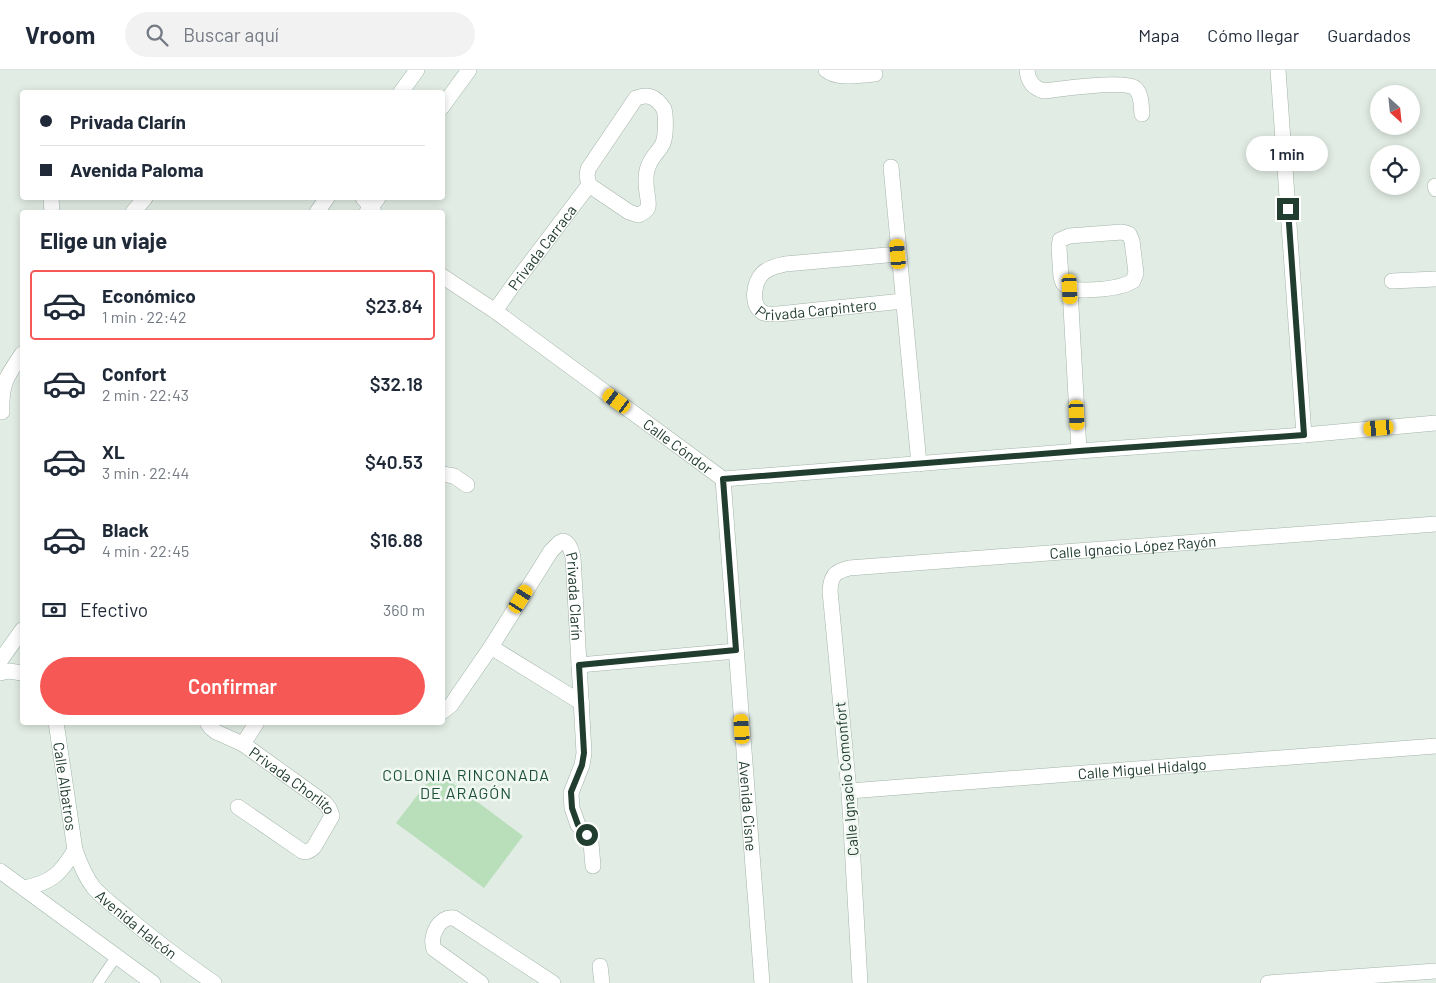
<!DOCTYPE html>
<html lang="es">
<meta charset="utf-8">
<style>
:root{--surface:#fff;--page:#f2f2f3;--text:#1f2937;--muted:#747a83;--line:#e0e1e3;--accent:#f65855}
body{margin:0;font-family:Barlow,sans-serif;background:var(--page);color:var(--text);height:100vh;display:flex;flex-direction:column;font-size:19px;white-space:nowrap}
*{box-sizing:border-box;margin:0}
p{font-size:16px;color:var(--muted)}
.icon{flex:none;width:28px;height:28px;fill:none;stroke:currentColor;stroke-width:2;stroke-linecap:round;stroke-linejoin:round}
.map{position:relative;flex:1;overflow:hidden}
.panel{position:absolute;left:20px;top:140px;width:425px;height:515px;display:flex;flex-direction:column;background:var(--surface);border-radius:5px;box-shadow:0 2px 8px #0003}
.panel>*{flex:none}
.guide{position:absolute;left:20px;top:20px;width:425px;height:110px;border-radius:5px;box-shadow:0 2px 8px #0003;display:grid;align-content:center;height:110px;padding:0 20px;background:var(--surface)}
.needle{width:32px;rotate:153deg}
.buttons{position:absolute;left:1370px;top:15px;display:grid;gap:10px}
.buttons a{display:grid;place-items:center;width:50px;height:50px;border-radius:50%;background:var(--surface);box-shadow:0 2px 8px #0003;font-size:25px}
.end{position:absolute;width:22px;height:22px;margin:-11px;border:6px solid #213d2f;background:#fff;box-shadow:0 0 0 2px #fff}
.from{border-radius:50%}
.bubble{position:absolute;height:35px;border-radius:18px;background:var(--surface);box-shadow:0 2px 8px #0003;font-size:16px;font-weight:600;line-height:35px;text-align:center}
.car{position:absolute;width:15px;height:30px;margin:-15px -8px;border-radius:6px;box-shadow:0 0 4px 1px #0007;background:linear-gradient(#f5c518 24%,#345 0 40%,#f5c518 0 76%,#345 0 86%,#f5c518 0)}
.guide b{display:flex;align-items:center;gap:18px;height:48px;font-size:19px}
.guide b+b{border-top:1px solid var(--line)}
.guide i{width:12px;height:12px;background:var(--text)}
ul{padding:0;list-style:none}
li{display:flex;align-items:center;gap:15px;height:70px;margin:0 10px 8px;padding:0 10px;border:2px solid transparent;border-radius:5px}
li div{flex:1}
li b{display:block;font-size:19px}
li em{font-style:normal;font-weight:600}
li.selected{border-color:var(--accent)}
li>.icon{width:45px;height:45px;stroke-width:1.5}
h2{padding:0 20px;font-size:22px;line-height:60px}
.pay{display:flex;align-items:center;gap:12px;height:55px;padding:0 20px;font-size:19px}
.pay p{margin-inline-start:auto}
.button{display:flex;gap:10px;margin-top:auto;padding:10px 20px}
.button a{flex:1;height:58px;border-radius:30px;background:var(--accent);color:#fff;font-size:20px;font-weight:600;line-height:58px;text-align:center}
header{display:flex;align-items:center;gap:30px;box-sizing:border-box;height:70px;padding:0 25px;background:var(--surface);border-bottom:1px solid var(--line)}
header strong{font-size:24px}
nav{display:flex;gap:28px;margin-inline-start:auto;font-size:18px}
.search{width:350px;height:45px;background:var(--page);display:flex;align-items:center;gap:12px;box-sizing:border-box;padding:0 18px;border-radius:28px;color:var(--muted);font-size:19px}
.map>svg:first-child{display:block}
.green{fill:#b9deba}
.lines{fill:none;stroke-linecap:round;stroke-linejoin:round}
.lane-casing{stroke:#a4b4aa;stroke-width:11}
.street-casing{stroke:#a4b4aa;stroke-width:16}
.secondary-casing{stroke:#9fb8aa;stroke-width:16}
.lane{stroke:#fff;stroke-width:10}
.street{stroke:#fff;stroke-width:15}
.secondary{stroke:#fff;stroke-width:15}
.route{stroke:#213d2f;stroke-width:6}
.labels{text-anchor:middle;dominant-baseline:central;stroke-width:5;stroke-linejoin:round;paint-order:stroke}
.street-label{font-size:15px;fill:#213d2f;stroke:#f1f8f3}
.neighbourhood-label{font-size:16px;letter-spacing:1px;fill:#1c5037;stroke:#f1f8f3}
</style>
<header>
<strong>Vroom</strong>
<div class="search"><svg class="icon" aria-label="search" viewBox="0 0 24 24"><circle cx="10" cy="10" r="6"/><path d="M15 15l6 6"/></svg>Buscar aquí</div>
<nav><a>Mapa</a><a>Cómo llegar</a><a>Guardados</a></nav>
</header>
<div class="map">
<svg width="1436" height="913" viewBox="0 0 1436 913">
<rect width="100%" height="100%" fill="#e1ece4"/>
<path class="green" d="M436,701L523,766L484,818L396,753Z"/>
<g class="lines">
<g class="lane-casing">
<path id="lane" d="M98,913L116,887"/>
</g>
<g class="street-casing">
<g id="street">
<path d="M826,0C838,10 861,5 875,4"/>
<path d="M1027,0C1028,11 1033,18 1044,21C1060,19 1124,10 1135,18C1142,24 1141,36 1142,44"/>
<path d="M1278,0L1304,365"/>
<path d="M891,97L919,394"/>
<path d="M1435,116L1436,119"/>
<path d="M51,128L52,142"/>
<path d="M363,128L371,137L374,142"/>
<path d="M133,142L145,128"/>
<path id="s1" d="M898,184L785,194C778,196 769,197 763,203C754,212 750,234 762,242C766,245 773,244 778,244L903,231"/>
<path id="s2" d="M442,206L495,241L723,409L1079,381L1304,365L1436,353"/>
<path d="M1392,211L1436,209"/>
<path d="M1070,219C1087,221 1118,220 1133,211L1136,203L1132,171L1129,164L1122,162L1069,166L1060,170L1059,178L1061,207L1063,213L1070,219L1079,381"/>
<path id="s3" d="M495,241L514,214L589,115L587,106L588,99L636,28C649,23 656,27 664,39C666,46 666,66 663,73C661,78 657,82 654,86C645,98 645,109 647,123C649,135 651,140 638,145L629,142L589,115"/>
<path d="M2,342C1,314 6,307 22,284"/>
<path d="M442,404L454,406L467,415"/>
<path id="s4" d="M723,409L762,913"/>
<path d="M491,577L582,633"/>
<path d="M579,595L736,581"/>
<path id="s5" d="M442,642L451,635L491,577L551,481L559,473L563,471C570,473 571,480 573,487L584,683L582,695L571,723L572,738L578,755L587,765L591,773L593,796"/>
<path id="s6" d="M207,652L211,658L216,662L243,674L325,733L329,738L332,746L314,777C310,781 307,783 302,781L238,737"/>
<path d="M243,674L257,652"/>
<path id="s7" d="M849,721L1436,676"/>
<path d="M600,896L602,913"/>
<path d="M481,913L434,879C429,866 439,846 454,848L553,913"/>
<path id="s8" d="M860,913L849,721L830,521C831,506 834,502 849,498L1436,454"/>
<path d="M1268,913L1436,901"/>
</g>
</g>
<g class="secondary-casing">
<g id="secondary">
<path d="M401,22L417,0"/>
<path d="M442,37L469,0"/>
<path d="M317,142L327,128"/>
<path d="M367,142L378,128"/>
<path d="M0,591L22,560"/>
<path d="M0,603L9,601L22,603"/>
<path id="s9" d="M56,652L75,780C80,794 85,807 94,818C103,828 115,837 126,846C154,870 184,892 214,913"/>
<path d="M0,801L153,913"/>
<path d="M24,818C53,812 60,804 75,780"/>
</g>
</g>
<use href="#lane" class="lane"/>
<use href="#street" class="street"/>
<use href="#secondary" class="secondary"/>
</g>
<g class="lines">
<path class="route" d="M587,765L578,755L572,738L571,722L582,695L584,683L579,595L736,580L723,409L1079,381L1304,365L1288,139"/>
</g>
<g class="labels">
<g class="street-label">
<text stroke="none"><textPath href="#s3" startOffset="79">Privada Carraca</textPath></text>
<text stroke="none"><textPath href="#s1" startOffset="236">Privada Carpintero</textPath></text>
<text stroke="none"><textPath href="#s2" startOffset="291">Calle Cóndor</textPath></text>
<text stroke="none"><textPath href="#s8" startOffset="711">Calle Ignacio López Rayón</textPath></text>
<text stroke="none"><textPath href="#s5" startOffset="270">Privada Clarín</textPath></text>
<text stroke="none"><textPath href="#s7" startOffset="294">Calle Miguel Hidalgo</textPath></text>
<text transform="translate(846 709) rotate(-95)">Calle Ignacio Comonfort</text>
<text stroke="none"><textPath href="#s6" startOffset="105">Privada Chorlito</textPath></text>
<text stroke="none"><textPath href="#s9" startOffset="65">Calle Albatros</textPath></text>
<text stroke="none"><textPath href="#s4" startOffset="328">Avenida Cisne</textPath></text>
<text stroke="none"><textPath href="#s9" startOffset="228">Avenida Halcón</textPath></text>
</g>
<g class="neighbourhood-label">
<text x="466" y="704">COLONIA RINCONADA<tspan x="466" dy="18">DE ARAGÓN</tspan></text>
</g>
</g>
</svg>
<div class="buttons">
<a><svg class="needle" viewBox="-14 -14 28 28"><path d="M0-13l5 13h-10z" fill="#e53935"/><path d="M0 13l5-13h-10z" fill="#747a83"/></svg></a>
<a><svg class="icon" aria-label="locate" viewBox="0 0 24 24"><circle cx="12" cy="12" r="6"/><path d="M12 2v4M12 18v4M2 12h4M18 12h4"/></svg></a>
</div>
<i class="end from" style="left:587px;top:765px"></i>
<i class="end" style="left:1288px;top:139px"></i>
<div class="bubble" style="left:1246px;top:66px;width:82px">1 min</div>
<i class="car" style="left:898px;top:184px;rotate:355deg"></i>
<i class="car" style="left:1070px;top:219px;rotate:177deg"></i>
<i class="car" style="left:617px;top:331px;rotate:306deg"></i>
<i class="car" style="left:1077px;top:345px;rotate:177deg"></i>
<i class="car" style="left:1379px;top:358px;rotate:265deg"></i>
<i class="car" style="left:521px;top:529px;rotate:32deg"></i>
<i class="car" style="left:742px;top:659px;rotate:356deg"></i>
<div class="guide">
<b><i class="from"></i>Privada Clarín</b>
<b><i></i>Avenida Paloma</b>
</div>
<section class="panel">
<h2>Elige un viaje</h2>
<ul>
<li class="selected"><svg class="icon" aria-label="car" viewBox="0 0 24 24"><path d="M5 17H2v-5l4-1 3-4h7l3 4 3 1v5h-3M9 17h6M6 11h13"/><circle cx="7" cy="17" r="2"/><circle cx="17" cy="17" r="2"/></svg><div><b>Económico</b><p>1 min · 22:42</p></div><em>$23.84</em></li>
<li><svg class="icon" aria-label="car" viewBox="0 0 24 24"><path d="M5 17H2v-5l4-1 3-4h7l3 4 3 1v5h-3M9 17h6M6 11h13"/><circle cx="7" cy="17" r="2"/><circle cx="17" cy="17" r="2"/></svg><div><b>Confort</b><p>2 min · 22:43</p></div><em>$32.18</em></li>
<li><svg class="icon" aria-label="car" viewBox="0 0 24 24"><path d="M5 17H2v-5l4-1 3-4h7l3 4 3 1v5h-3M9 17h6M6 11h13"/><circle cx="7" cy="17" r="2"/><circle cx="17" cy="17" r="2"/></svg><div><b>XL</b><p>3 min · 22:44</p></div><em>$40.53</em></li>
<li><svg class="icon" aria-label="car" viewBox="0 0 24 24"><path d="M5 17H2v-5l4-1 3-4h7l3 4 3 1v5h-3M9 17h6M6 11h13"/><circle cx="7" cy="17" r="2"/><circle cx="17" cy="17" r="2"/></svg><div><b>Black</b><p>4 min · 22:45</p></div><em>$16.88</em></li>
</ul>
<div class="pay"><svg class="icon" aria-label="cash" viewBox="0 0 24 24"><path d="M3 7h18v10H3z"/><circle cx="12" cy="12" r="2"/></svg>Efectivo<p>360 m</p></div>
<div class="button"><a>Confirmar</a></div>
</section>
</div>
